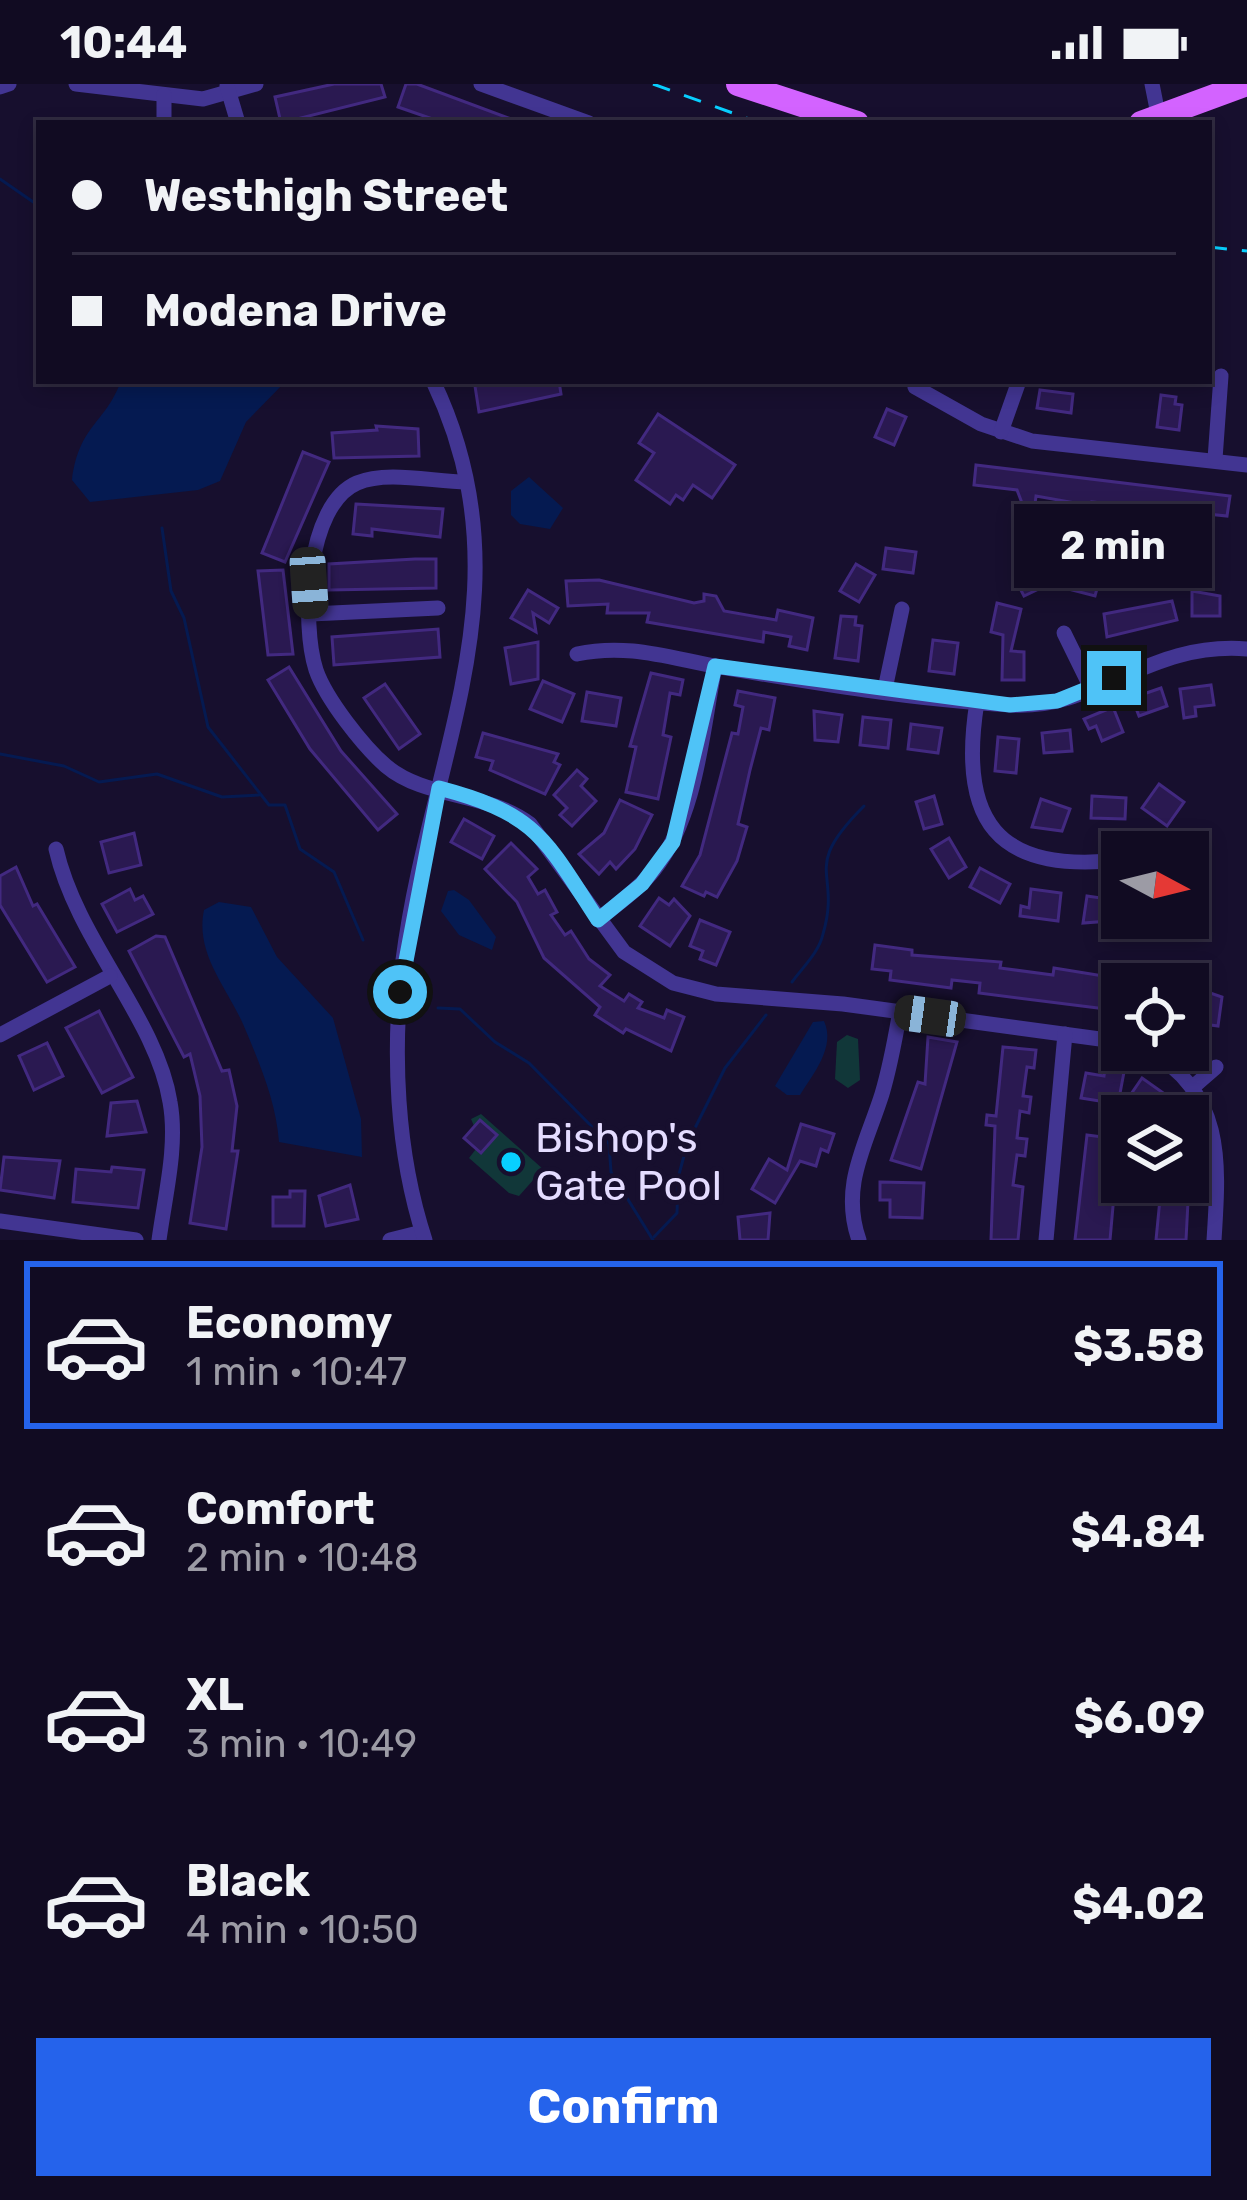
<!DOCTYPE html>
<meta charset="utf-8">
<style>
:root{--surface:#110b22;--page:#1e192f;--text:#f1f3f6;--muted:#9c9ba5;--line:#302b40;--accent:#2563eb}
body{margin:0;font-family:Rubik,sans-serif;background:var(--page);color:var(--text);height:100vh;display:flex;flex-direction:column;font-size:45px;white-space:nowrap}
*{box-sizing:border-box;margin:0}
p{font-size:39px;color:var(--muted)}
.icon{flex:none;width:66px;height:66px;fill:none;stroke:currentColor;stroke-width:2;stroke-linecap:round;stroke-linejoin:round}
.map{position:relative;height:1156px;overflow:hidden}
.side{display:flex;flex-direction:column;background:var(--surface);flex:1}
.side>*{flex:none}
.guide{position:absolute;left:36px;top:36px;width:1176px;height:264px;border-radius:0px;box-shadow:0 6px 18px #0003,0 0 0 3px var(--line);display:grid;align-content:center;height:264px;padding:0 36px;background:var(--surface)}
.needle{width:78px;rotate:97deg}
.tools{position:absolute;left:1101px;top:747px;display:grid;gap:24px}
.tools a{display:grid;place-items:center;width:108px;height:108px;border-radius:0px;background:var(--surface);box-shadow:0 6px 18px #0003,0 0 0 3px var(--line);font-size:60px}
.end{position:absolute;width:54px;height:54px;margin:-27px;border:15px solid #4fc3f7;background:#111;box-shadow:0 0 0 6px #111}
.from{border-radius:50%}
.bubble{position:absolute;height:84px;border-radius:0px;background:var(--surface);box-shadow:0 6px 18px #0003,0 0 0 3px var(--line);font-size:39px;font-weight:700;line-height:84px;text-align:center}
.car{position:absolute;width:36px;height:72px;margin:-36px -18px;border-radius:15px;box-shadow:0 0 9px 3px #0007;background:linear-gradient(#222 24%,#8ab4d8 0 40%,#222 0 76%,#8ab4d8 0 86%,#222 0)}
.guide b{display:flex;align-items:center;gap:42px;height:114px;font-size:45px}
.guide b+b{border-top:3px solid var(--line)}
.guide i{width:30px;height:30px;background:var(--text)}
ul{padding:21px 0 0;list-style:none}
li{display:flex;align-items:center;gap:36px;height:168px;margin:0 24px 18px;padding:0 12px;border:6px solid transparent;border-radius:0px}
li div{flex:1}
li b{display:block;font-size:45px}
li em{font-style:normal;font-weight:700}
li.active{border-color:var(--accent)}
li>.icon{width:108px;height:108px;stroke-width:1.5}
.cta{display:flex;gap:24px;margin-top:auto;padding:24px 36px}
.cta a{flex:1;height:138px;border-radius:0px;background:var(--accent);color:#fff;font-size:48px;font-weight:700;line-height:138px;text-align:center}
.status{display:flex;justify-content:space-between;align-items:center;height:84px;padding:0 60px;background:var(--surface);direction:ltr}
.status svg{height:33px;fill:currentColor}
.map>svg:first-child{display:block}
.green{fill:#113739}
.water{fill:#051a51}
.lines{fill:none;stroke-linecap:round;stroke-linejoin:round}
.stream{stroke:#051a51;stroke-width:3}
.building{fill:#2a1951;stroke:#422980;stroke-width:3}
.minor{stroke:#423592;stroke-width:15}
.primary{stroke:#d363ff;stroke-width:24}
.rail{stroke:#08cfff;stroke-width:3;stroke-dasharray:18 15;stroke-linecap:butt}
.route{stroke:#4fc3f7;stroke-width:15}
.poi-dot{fill:#08cfff;stroke:#170f2e;stroke-width:4.5}
.labels{text-anchor:middle;dominant-baseline:central;stroke-width:10;stroke-linejoin:round;paint-order:stroke}
.poi-label{font-size:42px;fill:#e4dcff;stroke:#170f2e;text-anchor:start}
</style>
<div class="status"><b>10:44</b><svg viewBox="0 0 49 12"><path d="M0 12V9h3v3zM5 12V6h3v6zM10 12V3h3v9zM15 12V0h3v12zM26 1h20v11H26zM47 4h2v5h-2z"/></svg></div>
<div class="map">
<svg width="1247" height="1156" viewBox="0 0 1247 1156">
<rect width="100%" height="100%" fill="#170f2e"/>
<g class="green">
<path d="M847,951L858,955L860,996L848,1004L835,995L837,958Z"/>
<path d="M481,1030L543,1085L519,1112L509,1109L469,1074L476,1065L464,1054L474,1042L471,1035Z"/>
</g>
<g class="water">
<path d="M121,297H286L246,338L220,397L198,406L90,418L72,396C79,341 105,340 121,297Z"/>
<path d="M529,393L563,424L550,445L520,440L511,431V407Z"/>
<path d="M454,806L469,816L496,853L492,866L459,851L441,827L448,807Z"/>
<path d="M219,818L251,823L277,873L333,934L361,1035L362,1073L279,1058C276,1017 259,978 243,940C226,902 195,869 204,826Z"/>
<path d="M824,937C836,963 813,990 800,1011H787L775,1002L813,938Z"/>
</g>
<g class="lines">
<g class="stream">
<path d="M0,95L39,122"/>
<path d="M162,444L171,507L184,534L208,643L269,721H285L300,765L334,788L363,856"/>
<path d="M0,670L64,682L99,698L157,690L222,713L259,711"/>
<path d="M792,898C803,883 819,868 823,850C842,785 799,787 864,722"/>
<path d="M438,924L460,925L495,958L529,979L609,1060L611,1088L653,1156"/>
<path d="M691,1052L725,984L766,931"/>
<path d="M654,1153L677,1129L678,1094L688,1057"/>
</g>
</g>
<g class="building">
<path d="M334,0H381L385,13L281,39L275,13Z"/>
<path d="M406,0H417L522,39H444L398,23Z"/>
<path d="M507,297H559L561,310L479,328L475,302Z"/>
<path d="M1040,306L1073,310L1071,329L1037,324Z"/>
<path d="M1161,311L1176,313L1175,320L1182,321L1179,346L1157,343Z"/>
<path d="M887,325L906,333L894,361L875,353Z"/>
<path d="M658,330L735,381L712,414L693,401L683,416L676,411L670,420L636,396L654,369L639,359Z"/>
<path d="M376,342L418,345L419,372L334,374L332,349L377,346Z"/>
<path d="M303,368L329,378L285,478L262,469Z"/>
<path d="M976,381L1230,412L1227,432L1092,418V422L1036,412L1035,420L1022,419L1017,406L974,401Z"/>
<path d="M356,420L443,425L440,453L372,445V452L353,450Z"/>
<path d="M886,464L916,468L913,489L883,485Z"/>
<path d="M415,475H436V504L329,506V480Z"/>
<path d="M856,480L875,491L859,518L840,507Z"/>
<path d="M1045,480L1053,498L1024,512L1015,495Z"/>
<path d="M283,486L293,570L268,571L258,487Z"/>
<path d="M1073,487L1100,494L1095,512L1068,505Z"/>
<path d="M599,496L694,519L704,517V510L716,512L724,527L776,536L778,526L813,534L807,566L789,562L791,553L764,548L763,558L647,538L649,529H607L608,520L568,522L566,497Z"/>
<path d="M528,506L558,524L549,539L533,529L536,548L511,534Z"/>
<path d="M1192,507L1220,512V532H1192Z"/>
<path d="M1172,517L1177,536L1107,553L1104,530Z"/>
<path d="M997,519L1021,525L1011,567L1024,568V596H1002L1003,551L991,548Z"/>
<path d="M841,532L856,533L855,541L862,542L858,577L835,574Z"/>
<path d="M438,545L440,573L334,581L332,553Z"/>
<path d="M933,556L958,559L954,590L929,587Z"/>
<path d="M538,558V595L511,600L505,564Z"/>
<path d="M289,583L341,667L397,730L378,746L310,665L268,596Z"/>
<path d="M651,589L683,596L680,611L670,609L663,651L671,653L658,715L626,708L636,663L630,662Z"/>
<path d="M543,597L574,610L562,638L530,625Z"/>
<path d="M385,600L420,650L399,665L364,614Z"/>
<path d="M1211,601L1214,621L1195,623L1196,632L1184,634L1180,605Z"/>
<path d="M1161,604L1167,622L1139,632L1132,614Z"/>
<path d="M738,607L775,614L769,646L761,644L750,686L738,740L747,743L737,777L717,813L706,808L704,812L682,802L700,771L732,649L738,650L743,623L735,621Z"/>
<path d="M587,608L621,614L616,642L582,637Z"/>
<path d="M1113,623L1123,648L1102,657L1096,642L1089,645L1084,635Z"/>
<path d="M814,627L842,631L838,658L815,656Z"/>
<path d="M863,633L891,636L888,664L860,661Z"/>
<path d="M911,640L942,644L938,669L908,665Z"/>
<path d="M1070,646L1072,667L1044,669L1042,649Z"/>
<path d="M483,649L558,670L554,678L560,681L545,710L490,686L493,677L476,673Z"/>
<path d="M998,653L1019,655L1016,689L995,687Z"/>
<path d="M577,686L587,695L581,702L596,717L572,742L560,731L567,724L554,711Z"/>
<path d="M1159,700L1184,718L1167,742L1142,724Z"/>
<path d="M934,712L942,740L924,745L916,718Z"/>
<path d="M1092,712L1126,714L1125,735L1091,734Z"/>
<path d="M1041,715L1070,725L1062,747L1032,743Z"/>
<path d="M620,716L652,731L635,765L616,785L610,778L599,790L579,770L604,749Z"/>
<path d="M464,735L494,752L482,775L451,758Z"/>
<path d="M134,749L141,781L109,789L101,758Z"/>
<path d="M949,754L966,783L949,794L931,765Z"/>
<path d="M511,759L537,785L528,793L538,810L545,806L557,828L551,831L565,851L571,847L589,875L610,891L600,902L624,917L629,910L642,918L638,924L664,934L667,926L684,933L671,967L626,945L623,949L595,931L600,923L544,874L517,818L485,785Z"/>
<path d="M16,783L33,822L37,820L75,883L47,898L0,821V792Z"/>
<path d="M980,784L1010,800L1000,819L970,803Z"/>
<path d="M130,805L135,816L143,812L153,830L117,848L102,820Z"/>
<path d="M1031,805L1061,809L1058,837L1020,832L1021,822L1029,824Z"/>
<path d="M1087,812L1122,817V836L1083,839Z"/>
<path d="M659,814L669,821L674,815L690,832L670,862L640,842Z"/>
<path d="M700,836L730,848L716,881L700,875L703,867L690,862Z"/>
<path d="M156,852L165,853L222,987L229,986L237,1022L232,1067H238L226,1145L190,1139L202,1063L200,1012L190,970L184,973L129,867Z"/>
<path d="M875,861L912,866V871L1001,878L1000,884L1053,891L1054,884L1122,895V927L979,909L980,899L952,896L951,904L890,896L891,887L872,885Z"/>
<path d="M1190,902L1222,913L1218,942L1188,938Z"/>
<path d="M99,927L133,993L102,1009L66,944Z"/>
<path d="M928,953L957,958L921,1085L891,1076L918,998L925,1000Z"/>
<path d="M47,959L63,992L34,1006L19,972Z"/>
<path d="M1003,963L1036,966L1034,984L1027,983L1023,1012L1031,1013L1029,1029L1020,1027L1017,1054L1027,1055L1025,1072L1017,1071L1013,1101L1023,1103L1018,1156H991L995,1042L986,1041L987,1031L996,1032Z"/>
<path d="M1105,985L1124,988L1118,1020L1081,1014L1086,989L1104,992Z"/>
<path d="M1142,994L1169,1013L1156,1032L1127,1016Z"/>
<path d="M137,1017L146,1048L107,1052L111,1019Z"/>
<path d="M480,1036L497,1051L481,1069L464,1054Z"/>
<path d="M801,1040L834,1050L828,1068L821,1065L816,1082L800,1077L775,1119L752,1105L769,1075L787,1086Z"/>
<path d="M1087,1051L1119,1055L1110,1156H1075Z"/>
<path d="M4,1073L60,1077L54,1114L0,1106Z"/>
<path d="M112,1083L144,1086L138,1124L73,1118L76,1085L111,1088Z"/>
<path d="M880,1098L924,1099L922,1134L890,1133V1116H880Z"/>
<path d="M1154,1098H1189L1186,1156H1156L1160,1115L1153,1114Z"/>
<path d="M350,1101L358,1135L326,1142L319,1112Z"/>
<path d="M290,1107H305L304,1142H273V1113H290Z"/>
<path d="M770,1129L768,1156H740L738,1133Z"/>
</g>
<g class="lines">
<g class="minor">
<path d="M76,0L203,15L256,0"/>
<path d="M481,0L589,39"/>
<path d="M1152,0L1159,35"/>
<path d="M227,2L238,39"/>
<path d="M0,3L9,0"/>
<path d="M164,11V39"/>
<path d="M915,303L981,340L1032,357L1247,381"/>
<path d="M1001,348L1019,297"/>
<path d="M1215,375L1221,292"/>
<path d="M466,398C434,398 387,386 357,399C306,421 301,540 316,586C326,615 363,662 386,682C425,715 488,708 530,740L624,868L673,899L716,910L843,920L1122,958"/>
<path d="M311,530L438,524"/>
<path d="M1064,549L1091,604"/>
<path d="M577,570C628,559 669,574 720,583C815,599 915,616 1011,621C1098,626 1148,557 1247,565"/>
<path d="M885,605L902,525"/>
<path d="M977,618C958,736 996,790 1120,776"/>
<path d="M56,765C77,857 157,935 170,1018C178,1062 165,1111 159,1156"/>
<path d="M598,836C617,820 638,806 654,786C697,732 702,648 715,582"/>
<path d="M0,951L110,892"/>
<path d="M1147,966C1225,1008 1219,1079 1214,1156"/>
<path d="M1193,1003L1216,983"/>
<path d="M0,1137L136,1156"/>
<path d="M390,1156L422,1148"/>
<path d="M425,1156C396,1068 392,967 403,876C429,671 532,504 433,297"/>
<path d="M859,1156C840,1102 866,1061 882,1010C890,983 895,956 900,927"/>
<path d="M1046,1156L1065,950"/>
</g>
<g class="primary">
<path d="M738,0L857,39"/>
<path d="M1141,39L1247,0"/>
</g>
<g class="rail">
<path d="M653,0L760,39"/>
<path d="M1209,163L1247,167"/>
</g>
</g>
<g class="lines">
<path class="route" d="M400,908L439,704C538,730 545,755 598,836L642,800L673,758L715,582L1010,621L1057,617L1114,594"/>
</g>
<circle class="poi-dot" cx="511" cy="1078" r="12"/>
<g class="labels">
<g class="poi-label">
<text x="535" y="1054">Bishop's<tspan x="535" dy="48">Gate Pool</tspan></text>
</g>
</g>
</svg>
<div class="tools">
<a><svg class="needle" viewBox="-14 -14 28 28"><path d="M0-13l5 13h-10z" fill="#e53935"/><path d="M0 13l5-13h-10z" fill="#9c9ba5"/></svg></a>
<a><svg class="icon" aria-label="locate" viewBox="0 0 24 24"><circle cx="12" cy="12" r="6"/><path d="M12 2v4M12 18v4M2 12h4M18 12h4"/></svg></a>
<a><svg class="icon" aria-label="layers" viewBox="0 0 24 24"><path d="M12 4l9 5-9 5-9-5zM3 14l9 5 9-5"/></svg></a>
</div>
<i class="end from" style="left:400px;top:908px"></i>
<i class="end" style="left:1114px;top:594px"></i>
<div class="bubble" style="left:1014px;top:420px;width:198px">2 min</div>
<i class="car" style="left:309px;top:499px;rotate:176deg"></i>
<i class="car" style="left:930px;top:932px;rotate:278deg"></i>
<div class="guide">
<b><i class="from"></i>Westhigh Street</b>
<b><i></i>Modena Drive</b>
</div>
</div>
<section class="side">
<ul>
<li class="active"><svg class="icon" aria-label="car" viewBox="0 0 24 24"><path d="M5 17H2v-5l4-1 3-4h7l3 4 3 1v5h-3M9 17h6M6 11h13"/><circle cx="7" cy="17" r="2"/><circle cx="17" cy="17" r="2"/></svg><div><b>Economy</b><p>1 min · 10:47</p></div><em>$3.58</em></li>
<li><svg class="icon" aria-label="car" viewBox="0 0 24 24"><path d="M5 17H2v-5l4-1 3-4h7l3 4 3 1v5h-3M9 17h6M6 11h13"/><circle cx="7" cy="17" r="2"/><circle cx="17" cy="17" r="2"/></svg><div><b>Comfort</b><p>2 min · 10:48</p></div><em>$4.84</em></li>
<li><svg class="icon" aria-label="car" viewBox="0 0 24 24"><path d="M5 17H2v-5l4-1 3-4h7l3 4 3 1v5h-3M9 17h6M6 11h13"/><circle cx="7" cy="17" r="2"/><circle cx="17" cy="17" r="2"/></svg><div><b>XL</b><p>3 min · 10:49</p></div><em>$6.09</em></li>
<li><svg class="icon" aria-label="car" viewBox="0 0 24 24"><path d="M5 17H2v-5l4-1 3-4h7l3 4 3 1v5h-3M9 17h6M6 11h13"/><circle cx="7" cy="17" r="2"/><circle cx="17" cy="17" r="2"/></svg><div><b>Black</b><p>4 min · 10:50</p></div><em>$4.02</em></li>
</ul>
<div class="cta"><a>Confirm</a></div>
</section>
